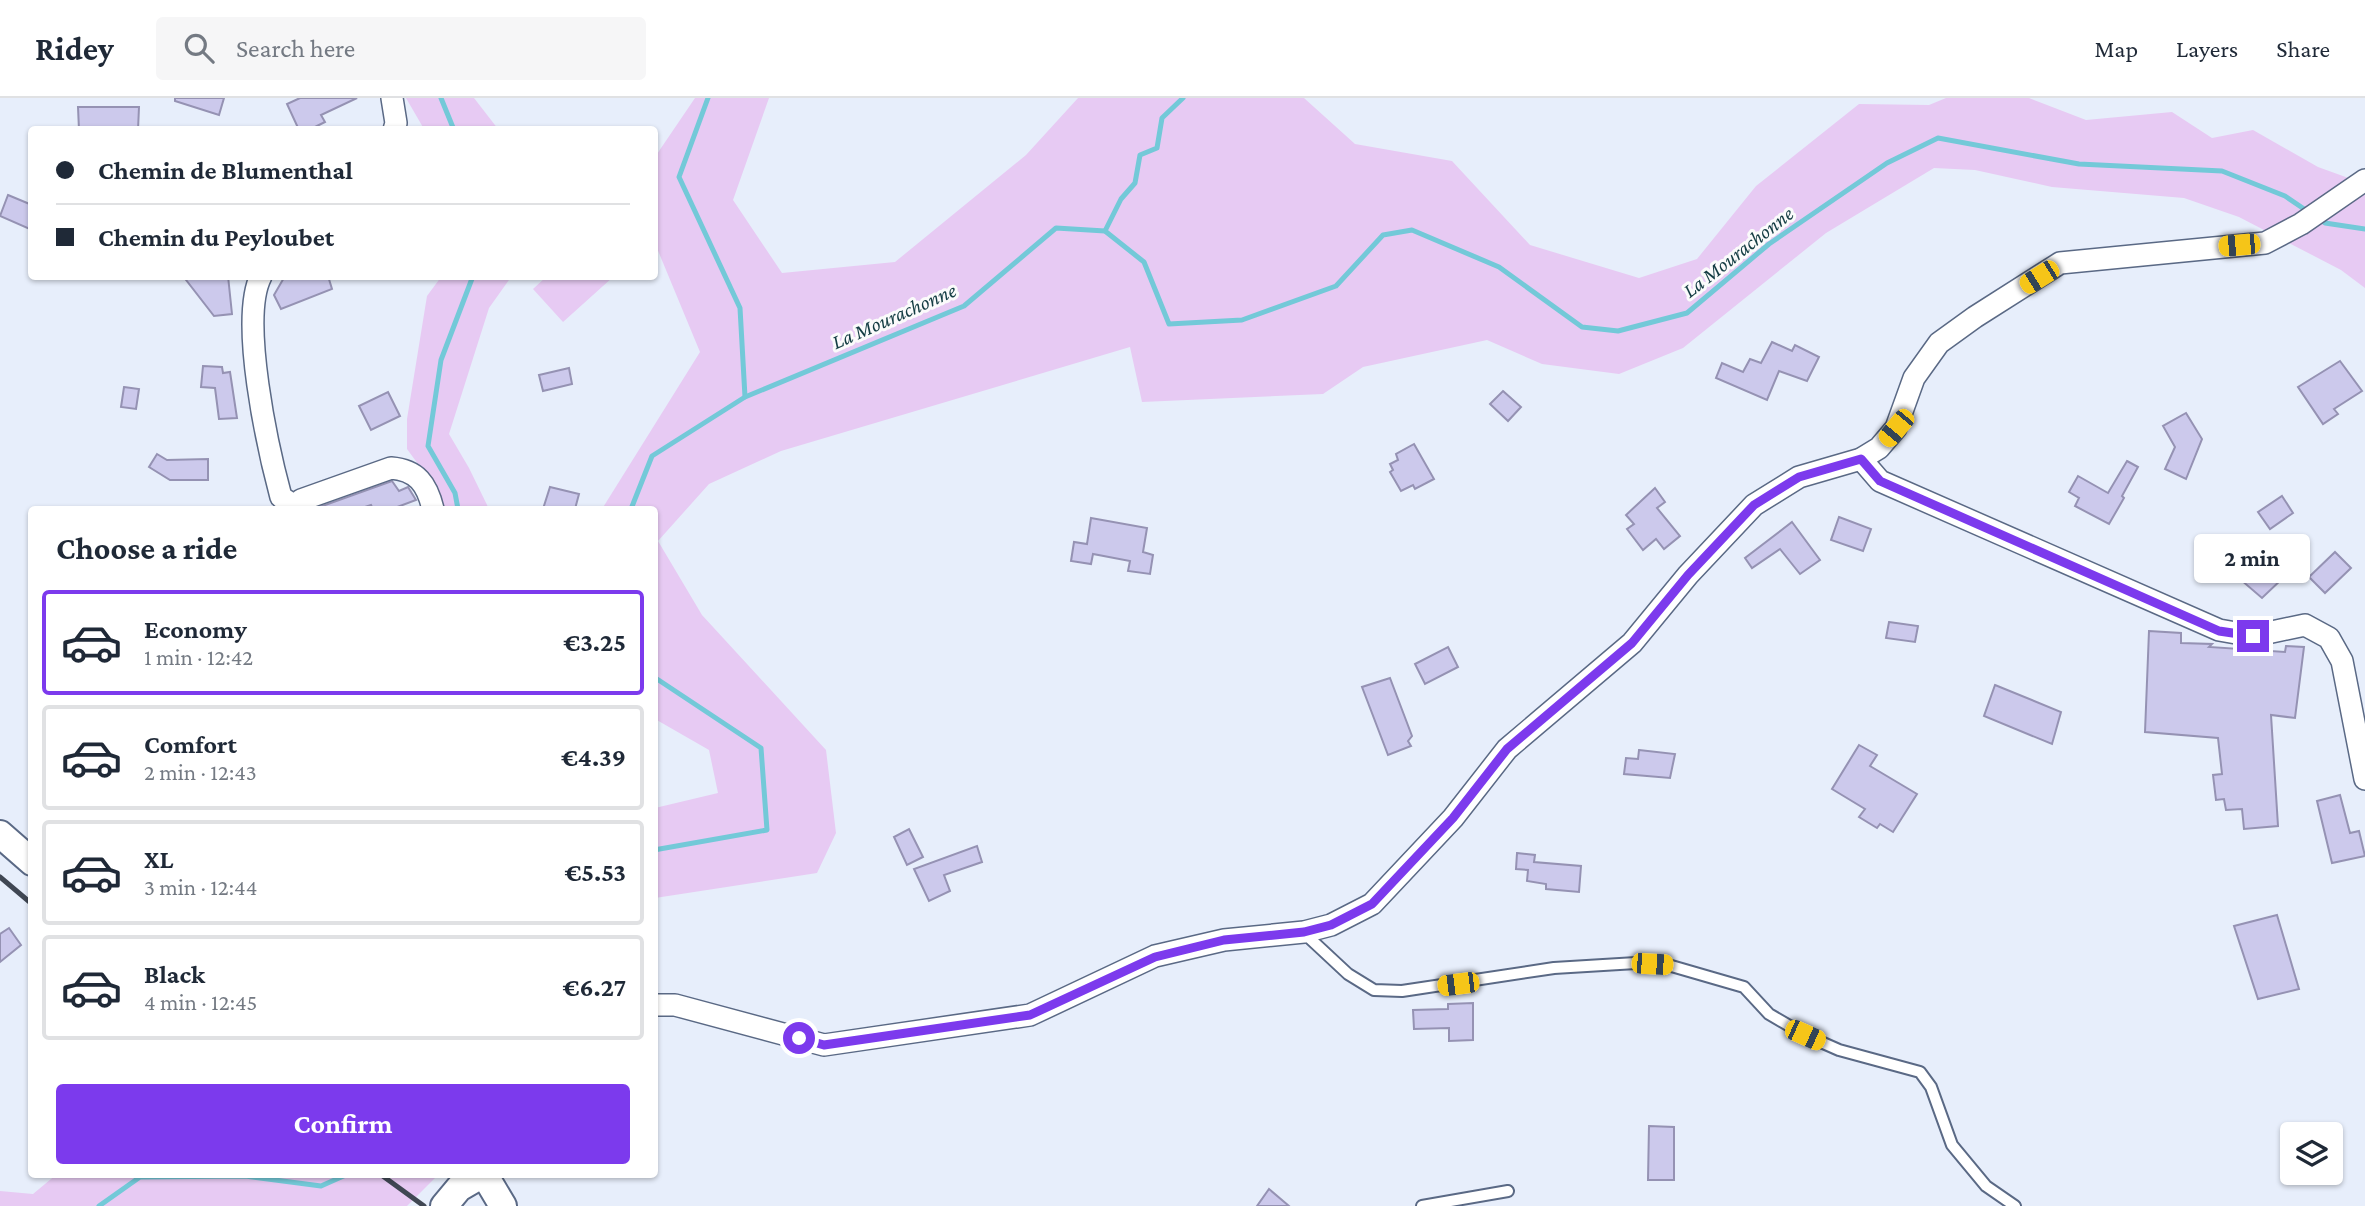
<!DOCTYPE html>
<meta charset="utf-8">
<style>
:root{--surface:#fff;--page:#f6f6f7;--text:#1f2937;--muted:#747a83;--line:#e0e1e3;--accent:#7c3aed}
body{margin:0;font-family:"Crimson Pro",serif;background:var(--page);color:var(--text);height:100vh;display:flex;flex-direction:column;font-size:26px;white-space:nowrap}
*{box-sizing:border-box;margin:0}
p{font-size:23px;color:var(--muted)}
.icon{flex:none;width:38px;height:38px;fill:none;stroke:currentColor;stroke-width:2;stroke-linecap:round;stroke-linejoin:round}
.map{position:relative;flex:1;overflow:hidden}
.side{position:absolute;left:28px;top:408px;width:630px;height:672px;display:flex;flex-direction:column;background:var(--surface);border-radius:7px;box-shadow:0 2px 5px #0004}
.side>*{flex:none}
.guide{position:absolute;left:28px;top:28px;width:630px;height:154px;border-radius:7px;box-shadow:0 2px 5px #0004;display:grid;align-content:center;height:154px;padding:0 28px;background:var(--surface)}
.buttons{position:absolute;left:2280px;top:1024px;display:grid;gap:14px}
.buttons a{display:grid;place-items:center;width:63px;height:63px;border-radius:7px;background:var(--surface);box-shadow:0 2px 5px #0004;font-size:35px}
.end{position:absolute;width:32px;height:32px;margin:-16px;border:9px solid #7c3aed;background:#fff;box-shadow:0 0 0 4px #fff}
.from{border-radius:50%}
.bubble{position:absolute;height:49px;border-radius:7px;background:var(--surface);box-shadow:0 2px 5px #0004;font-size:23px;font-weight:700;line-height:49px;text-align:center}
.car{position:absolute;width:21px;height:42px;margin:-21px -10px;border-radius:9px;box-shadow:0 0 5px 2px #0007;background:linear-gradient(#f5c518 24%,#345 0 40%,#f5c518 0 76%,#345 0 86%,#f5c518 0)}
.guide b{display:flex;align-items:center;gap:24px;height:66px;font-size:26px}
.guide b+b{border-top:2px solid var(--line)}
.guide i{width:18px;height:18px;background:var(--text)}
ul{padding:0;list-style:none}
li{display:flex;align-items:center;gap:21px;height:105px;margin:0 14px 10px;padding:0 14px;border:4px solid var(--line);border-radius:7px}
li div{flex:1}
li b{display:block;font-size:26px}
li em{font-style:normal;font-weight:700}
li.current{border-color:var(--accent)}
li>.icon{width:63px;height:63px;stroke-width:1.5}
h2{padding:0 28px;font-size:32px;line-height:84px}
.action{display:flex;gap:14px;margin-top:auto;padding:14px 28px}
.action a{flex:1;height:80px;border-radius:7px;background:var(--accent);color:#fff;font-size:28px;font-weight:700;line-height:80px;text-align:center}
header{display:flex;align-items:center;gap:42px;box-sizing:border-box;height:98px;padding:0 35px;background:var(--surface);border-bottom:2px solid var(--line)}
header strong{font-size:33px}
nav{display:flex;gap:38px;margin-inline-start:auto;font-size:24px}
.search{width:490px;height:63px;background:var(--page);display:flex;align-items:center;gap:18px;box-sizing:border-box;padding:0 24px;border-radius:7px;color:var(--muted);font-size:26px}
.map>svg:first-child{display:block}
.green{fill:#e7caf3}
.lines{fill:none;stroke-linecap:round;stroke-linejoin:round}
.stream{stroke:#73c9d8;stroke-width:5}
.building{fill:#ccc9ec;stroke:#9592b3;stroke-width:2}
.service-casing{stroke:#5a6985;stroke-width:14}
.minor-casing{stroke:#5a6985;stroke-width:24}
.tertiary-casing{stroke:#5a6985;stroke-width:30}
.service{stroke:#fff;stroke-width:10}
.minor{stroke:#fff;stroke-width:21}
.tertiary{stroke:#fff;stroke-width:26}
.rail{stroke:#404753;stroke-width:5}
.route{stroke:#7c3aed;stroke-width:9}
.labels{text-anchor:middle;dominant-baseline:central;stroke-width:6;stroke-linejoin:round;paint-order:stroke}
.water-label{font-size:21px;font-style:italic;fill:#143c43;stroke:#fbfbfb}
</style>
<header>
<strong>Ridey</strong>
<div class="search"><svg class="icon" aria-label="search" viewBox="0 0 24 24"><circle cx="10" cy="10" r="6"/><path d="M15 15l6 6"/></svg>Search here</div>
<nav><a>Map</a><a>Layers</a><a>Share</a></nav>
</header>
<div class="map">
<svg width="2365" height="1108" viewBox="0 0 2365 1108">
<rect width="100%" height="100%" fill="#e7eefb"/>
<g class="green">
<path d="M406,0H474L498,31H424Z"/>
<path d="M695,0H769L733,102L782,175L895,164L1026,57L1078,0H1304L1355,46L1452,63L1530,147L1639,180L1697,161L1756,88L1859,6L1929,7L1946,0H2029L2086,22L2172,14L2212,40L2253,32L2318,69L2365,86V190L2341,172L2239,119L2184,100L2052,89L1975,72L1934,70L1826,135L1683,250L1619,276L1542,266L1487,242L1363,269L1323,296L1142,304L1130,249L781,353L709,386L658,443L702,517L826,652L836,735L817,775L655,800V710L718,695L709,652L655,621L654,411H602L700,254L654,143L657,56Z"/>
<path d="M441,179H511L489,210L449,336L469,370L489,411H442L432,385L407,351V321L427,198Z"/>
<path d="M546,179V178L613,179L563,224L533,191Z"/>
<path d="M57,1076H439L407,1108H0V1093L33,1096Z"/>
</g>
<g class="lines">
<g class="stream">
<path d="M441,0L454,32"/>
<path d="M708,0L679,79L740,210L745,299"/>
<path d="M2318,120L2325,125L2365,131"/>
<path d="M1105,133L1121,101L1135,85L1140,57L1157,50L1162,20L1183,0"/>
<path d="M458,411L455,395L428,348L441,262L473,178"/>
<path d="M631,411L652,358L745,299L964,208L1056,130L1105,133L1144,164L1169,226L1242,222L1336,188L1383,137L1412,132L1499,169L1582,229L1618,233L1687,215L1769,146L1887,65L1938,40L2079,66L2222,73L2285,98L2310,115"/>
<path d="M654,579L761,650L767,732L654,752"/>
<path d="M99,1108L140,1079L245,1078L321,1088L348,1076"/>
</g>
</g>
<g class="building">
<path d="M175,0H224L219,17L175,3Z"/>
<path d="M300,0H357L321,17L325,24L309,32H299L287,6Z"/>
<path d="M78,9H139L138,32H79Z"/>
<path d="M8,97L32,107V132L0,118Z"/>
<path d="M183,178H228L232,216L214,218Z"/>
<path d="M285,178H328L332,191L281,211L274,197Z"/>
<path d="M1772,244L1792,253L1795,247L1819,259L1807,283L1779,273L1767,302L1716,280L1722,265L1743,274L1750,261L1761,265Z"/>
<path d="M2340,263L2362,293L2334,311L2338,316L2323,326L2298,289Z"/>
<path d="M203,268L222,269L223,275L230,274L237,320L219,321L215,290L201,289Z"/>
<path d="M569,270L572,286L543,293L539,277Z"/>
<path d="M124,289L139,291L136,311L121,309Z"/>
<path d="M1503,293L1521,309L1508,323L1490,306Z"/>
<path d="M388,294L400,318L371,332L359,308Z"/>
<path d="M2186,315L2202,341L2186,381L2165,371L2175,349L2163,328Z"/>
<path d="M1414,346L1434,381L1415,391L1413,387L1401,393L1390,374L1393,372L1390,366L1398,362L1396,356Z"/>
<path d="M157,356L167,362L208,361V382H170L149,369Z"/>
<path d="M2127,363L2138,369L2122,398L2124,400L2109,426L2075,408L2079,400L2069,394L2078,378L2108,395Z"/>
<path d="M392,383L399,393L408,389L416,402L392,411H373L371,407L359,411H314Z"/>
<path d="M550,389L579,396L575,411H543Z"/>
<path d="M1655,390L1665,404L1657,410L1680,438L1664,451L1656,441L1643,452L1627,431L1634,426L1626,417Z"/>
<path d="M2282,398L2293,415L2270,431L2258,414Z"/>
<path d="M1839,419L1871,431L1863,453L1831,442Z"/>
<path d="M1091,420L1147,430L1143,454L1153,457L1150,476L1128,473L1130,463L1093,456L1091,466L1071,463L1074,444L1087,446Z"/>
<path d="M1792,424L1820,462L1800,476L1780,451L1752,470L1745,460Z"/>
<path d="M2264,442L2284,479L2262,500L2234,476Z"/>
<path d="M2335,454L2351,470L2325,495L2309,479Z"/>
<path d="M1889,524L1918,528L1915,544L1886,540Z"/>
<path d="M2149,533L2181,535V545L2212,546L2209,549L2285,554L2286,548L2304,549L2295,620L2271,617L2278,728L2244,731L2242,711L2226,712L2224,701L2216,702L2213,677L2222,676L2218,640L2145,634Z"/>
<path d="M1448,549L1458,569L1425,586L1415,566Z"/>
<path d="M1390,580L1412,638L1408,643L1411,648L1388,657L1362,589Z"/>
<path d="M1995,587L2061,614L2052,646L1984,618Z"/>
<path d="M1859,647L1877,657L1870,668L1917,696L1893,734L1880,726L1877,730L1859,719L1865,711L1832,691Z"/>
<path d="M1639,652L1675,656L1670,680L1624,676L1626,660L1638,661Z"/>
<path d="M2340,697L2350,735L2359,733L2365,758L2332,765L2317,703Z"/>
<path d="M909,731L923,759L907,767L894,739Z"/>
<path d="M977,748L982,764L944,777L950,793L929,803L914,771Z"/>
<path d="M1517,755L1535,757L1534,764L1581,768L1579,794L1546,791V786L1527,783L1528,772L1516,771Z"/>
<path d="M2277,817L2299,891L2258,901L2234,828Z"/>
<path d="M9,830L21,847L0,864V836Z"/>
<path d="M1473,905V942L1449,943V930L1414,931L1413,912L1448,911V906Z"/>
<path d="M1649,1028L1674,1029V1082H1648Z"/>
<path d="M1269,1091L1289,1108H1257Z"/>
</g>
<g class="lines">
<g class="service-casing">
<g id="service">
<path d="M1304,835L1348,876L1374,892L1402,893L1554,870L1636,865L1668,867L1744,889L1769,916L1805,937L1839,952L1920,974L1931,989L1952,1047L1986,1088L2015,1108"/>
<path d="M1422,1108L1508,1093"/>
</g>
</g>
<g class="minor-casing">
<g id="minor">
<path d="M392,0L396,25L394,32"/>
<path d="M261,178C239,221 268,351 281,399L295,408"/>
<path d="M1861,361L1880,383L2219,532L2253,538L2305,527L2329,540L2342,563L2365,681"/>
<path d="M294,411L301,402L391,370C417,372 427,386 433,411"/>
<path d="M654,907H675L824,947L1030,917L1155,858L1224,842L1304,834L1331,827L1372,806L1453,720L1507,651L1632,545L1688,477L1754,407L1799,379L1861,361L1879,350L1896,330L1914,280L1939,245L1975,219L2060,165L2265,145L2301,126L2365,82"/>
</g>
</g>
<g class="tertiary-casing">
<g id="tertiary">
<path d="M0,736L32,764"/>
<path d="M484,1076L503,1108"/>
<path d="M444,1108L459,1090L483,1076"/>
</g>
</g>
<use href="#service" class="service"/>
<use href="#minor" class="minor"/>
<use href="#tertiary" class="tertiary"/>
<g class="rail">
<path d="M0,779L32,806"/>
<path d="M380,1076L424,1108"/>
</g>
</g>
<g class="lines">
<path class="route" d="M799,940L824,947L1030,917L1155,859L1224,842L1304,834L1331,827L1372,806L1453,720L1507,651L1632,545L1688,477L1754,407L1799,379L1861,361L1880,383L2219,533L2253,538"/>
</g>
<g class="labels">
<g class="water-label">
<text transform="translate(1738 154) rotate(-38)">La Mourachonne</text>
<text transform="translate(894 218) rotate(-24)">La Mourachonne</text>
</g>
</g>
</svg>
<div class="buttons">
<a><svg class="icon" aria-label="layers" viewBox="0 0 24 24"><path d="M12 4l9 5-9 5-9-5zM3 14l9 5 9-5"/></svg></a>
</div>
<i class="end from" style="left:799px;top:940px"></i>
<i class="end" style="left:2253px;top:538px"></i>
<div class="bubble" style="left:2194px;top:436px;width:116px">2 min</div>
<i class="car" style="left:2239px;top:147px;rotate:265deg"></i>
<i class="car" style="left:2039px;top:179px;rotate:238deg"></i>
<i class="car" style="left:1896px;top:330px;rotate:220deg"></i>
<i class="car" style="left:1652px;top:866px;rotate:93deg"></i>
<i class="car" style="left:1458px;top:886px;rotate:263deg"></i>
<i class="car" style="left:1805px;top:937px;rotate:114deg"></i>
<div class="guide">
<b><i class="from"></i>Chemin de Blumenthal</b>
<b><i></i>Chemin du Peyloubet</b>
</div>
<section class="side">
<h2>Choose a ride</h2>
<ul>
<li class="current"><svg class="icon" aria-label="car" viewBox="0 0 24 24"><path d="M5 17H2v-5l4-1 3-4h7l3 4 3 1v5h-3M9 17h6M6 11h13"/><circle cx="7" cy="17" r="2"/><circle cx="17" cy="17" r="2"/></svg><div><b>Economy</b><p>1 min · 12:42</p></div><em>€3.25</em></li>
<li><svg class="icon" aria-label="car" viewBox="0 0 24 24"><path d="M5 17H2v-5l4-1 3-4h7l3 4 3 1v5h-3M9 17h6M6 11h13"/><circle cx="7" cy="17" r="2"/><circle cx="17" cy="17" r="2"/></svg><div><b>Comfort</b><p>2 min · 12:43</p></div><em>€4.39</em></li>
<li><svg class="icon" aria-label="car" viewBox="0 0 24 24"><path d="M5 17H2v-5l4-1 3-4h7l3 4 3 1v5h-3M9 17h6M6 11h13"/><circle cx="7" cy="17" r="2"/><circle cx="17" cy="17" r="2"/></svg><div><b>XL</b><p>3 min · 12:44</p></div><em>€5.53</em></li>
<li><svg class="icon" aria-label="car" viewBox="0 0 24 24"><path d="M5 17H2v-5l4-1 3-4h7l3 4 3 1v5h-3M9 17h6M6 11h13"/><circle cx="7" cy="17" r="2"/><circle cx="17" cy="17" r="2"/></svg><div><b>Black</b><p>4 min · 12:45</p></div><em>€6.27</em></li>
</ul>
<div class="action"><a>Confirm</a></div>
</section>
</div>
